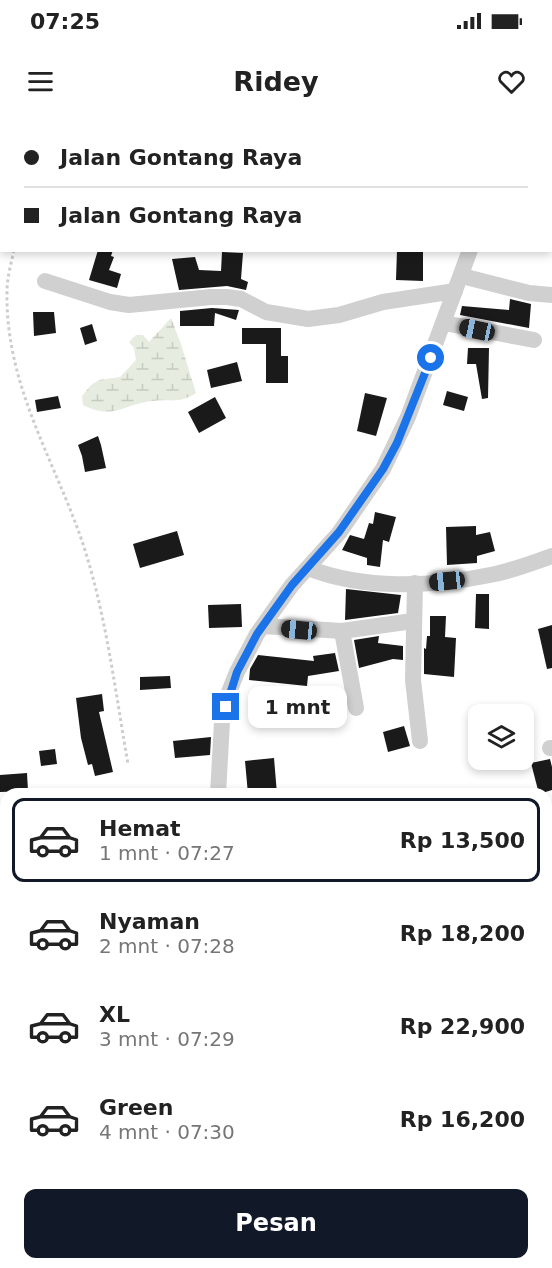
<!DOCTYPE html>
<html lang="id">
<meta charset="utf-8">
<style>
:root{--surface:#fff;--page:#f2f2f2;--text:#222;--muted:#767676;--line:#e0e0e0;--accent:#111827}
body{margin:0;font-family:"DejaVu Sans",sans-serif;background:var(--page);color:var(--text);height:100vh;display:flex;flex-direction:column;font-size:22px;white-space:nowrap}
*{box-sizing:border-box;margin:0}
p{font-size:20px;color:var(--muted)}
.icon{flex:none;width:33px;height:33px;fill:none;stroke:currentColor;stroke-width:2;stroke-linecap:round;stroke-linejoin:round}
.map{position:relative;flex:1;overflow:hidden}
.sheet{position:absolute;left:0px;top:668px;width:552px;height:482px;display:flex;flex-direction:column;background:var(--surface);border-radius:18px 18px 0 0;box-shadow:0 3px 9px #0003}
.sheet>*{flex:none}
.guide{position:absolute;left:0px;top:0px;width:552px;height:132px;box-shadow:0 3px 9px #0003;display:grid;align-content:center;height:132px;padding:0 24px;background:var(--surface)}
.buttons{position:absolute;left:468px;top:584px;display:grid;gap:12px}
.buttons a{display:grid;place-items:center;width:66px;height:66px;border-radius:12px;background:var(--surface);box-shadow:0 3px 9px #0003;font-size:30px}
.end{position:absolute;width:27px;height:27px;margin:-14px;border:8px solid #1a73e8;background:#fff;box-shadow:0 0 0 3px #fff}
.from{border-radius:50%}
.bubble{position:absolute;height:42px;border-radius:12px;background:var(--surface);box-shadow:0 3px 9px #0003;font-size:20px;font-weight:700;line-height:42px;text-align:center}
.car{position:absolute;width:18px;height:36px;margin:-18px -9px;border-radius:8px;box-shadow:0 0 4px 2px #0007;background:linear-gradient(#222 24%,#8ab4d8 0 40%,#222 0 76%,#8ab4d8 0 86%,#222 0)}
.guide b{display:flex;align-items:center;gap:21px;height:57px;font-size:22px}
.guide b+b{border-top:2px solid var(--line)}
.guide i{width:15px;height:15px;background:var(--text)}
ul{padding:10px 0 0;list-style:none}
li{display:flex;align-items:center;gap:18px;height:84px;margin:0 12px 9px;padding:0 12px;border:3px solid transparent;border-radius:12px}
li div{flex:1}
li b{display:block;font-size:22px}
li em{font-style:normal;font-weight:700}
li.selected{border-color:var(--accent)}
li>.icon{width:54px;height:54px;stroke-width:1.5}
.primary-button{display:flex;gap:12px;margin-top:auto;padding:12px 24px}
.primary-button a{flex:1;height:69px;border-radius:12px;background:var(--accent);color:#fff;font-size:24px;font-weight:700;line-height:69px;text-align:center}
.status{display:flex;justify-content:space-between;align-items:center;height:42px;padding:0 30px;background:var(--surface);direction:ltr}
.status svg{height:16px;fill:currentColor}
header{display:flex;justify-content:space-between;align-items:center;height:78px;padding:0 24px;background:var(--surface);font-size:27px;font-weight:700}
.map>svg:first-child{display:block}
.green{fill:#e6ecdf}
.wetland{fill:url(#wetland-marsh)}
.building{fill:#1a1a1a}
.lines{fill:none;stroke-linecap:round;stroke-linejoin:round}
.path{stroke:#cdcdcd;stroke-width:3;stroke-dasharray:3 3;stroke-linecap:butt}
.minor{stroke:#d0d0d0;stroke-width:16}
.route{stroke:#1a73e8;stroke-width:8}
</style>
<div class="status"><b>07:25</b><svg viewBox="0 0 49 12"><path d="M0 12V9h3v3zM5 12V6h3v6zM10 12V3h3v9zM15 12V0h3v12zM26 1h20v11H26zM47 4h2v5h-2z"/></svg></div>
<header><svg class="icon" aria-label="menu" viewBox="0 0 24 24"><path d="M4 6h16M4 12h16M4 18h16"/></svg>Ridey<svg class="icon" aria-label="heart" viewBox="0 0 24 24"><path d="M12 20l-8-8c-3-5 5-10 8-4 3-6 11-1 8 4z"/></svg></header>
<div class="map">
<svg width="552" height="1148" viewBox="0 0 552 1148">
<defs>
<pattern id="wetland-marsh" width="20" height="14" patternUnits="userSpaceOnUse" patternTransform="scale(1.5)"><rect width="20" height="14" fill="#e6ecdf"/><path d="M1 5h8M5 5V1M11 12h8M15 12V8" fill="none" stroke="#c6cbc0"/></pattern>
</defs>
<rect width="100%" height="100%" fill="#fff"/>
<path class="green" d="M0,0H552V101L550,2H2L1,24Z"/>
<path class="wetland" d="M171,198L181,224L196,273C178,285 169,278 151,281C123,285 112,300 83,285L82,276L91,265L99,260L120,257L136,240L134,228L129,222L136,215H143L149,222Z"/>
<g class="building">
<path d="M98,130H113L111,136L114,137L109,150L121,154L117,168L89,160Z"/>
<path d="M397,130H423V161L396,160Z"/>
<path d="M222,132L243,133L241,159L248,162L246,170L227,166L179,170L172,139L195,137L199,150L221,151Z"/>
<path d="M510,179L531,184L529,208L460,195L462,186L509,190Z"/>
<path d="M212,188L239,190L236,200L215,193L214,206H180V191Z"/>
<path d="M33,192H54L56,213L34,216Z"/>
<path d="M92,204L97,221L85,225L80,208Z"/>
<path d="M242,208H281V236H288V263H266V224H242Z"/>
<path d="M468,228H489L488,278L482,279L476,244H467Z"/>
<path d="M237,242L242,261L211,268L207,250Z"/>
<path d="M447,271L468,277L464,291L443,285Z"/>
<path d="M365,273L387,278L376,316L357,311Z"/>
<path d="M58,276L61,288L37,292L35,280Z"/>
<path d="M215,277L226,298L199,313L188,292Z"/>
<path d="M98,316L101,325L106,348L85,352L82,336L78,325Z"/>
<path d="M375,392L396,397L389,422L383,420L380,447L367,445V438L342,430L350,415L364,419L369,403L373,404Z"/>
<path d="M476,406V415L490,412L495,431L477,436V443L447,445L446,407Z"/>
<path d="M177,411L184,435L140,448L133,424Z"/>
<path d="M346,469L401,475L398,493L345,500Z"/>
<path d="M476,474H489V509L475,508Z"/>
<path d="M241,484L242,507L209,508L208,485Z"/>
<path d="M430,496H446L445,517L456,518L454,557L424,554V528L426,529L427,516H430Z"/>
<path d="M552,505V548L547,549L538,509Z"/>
<path d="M379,516L378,523L403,526V540L393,539L359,548L354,520Z"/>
<path d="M335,533L339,551L308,556L307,566L249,560L250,549L258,535L314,541L313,536Z"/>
<path d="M170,556L171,568L140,570V557Z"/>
<path d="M102,574L104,591L99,592L113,652L95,656L92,644L88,645L81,618L76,578Z"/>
<path d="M343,577L347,592L330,597L326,581Z"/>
<path d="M404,606L410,626L388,632L383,612Z"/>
<path d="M211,617L210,635L175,638L173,621Z"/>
<path d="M55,629L57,644L41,646L39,631Z"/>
<path d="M274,638L277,674H248L245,641Z"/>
<path d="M550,639L552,647V670L539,674L531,643Z"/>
<path d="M27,653L28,671L0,672V655Z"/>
</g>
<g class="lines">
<g class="path">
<path d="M27,0V2"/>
<path d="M14,130C11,144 7,158 7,171C5,264 53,337 82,421C106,493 115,570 128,644"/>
</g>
<g class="minor">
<path d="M520,2L521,0"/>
<path d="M462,156L529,173L552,175"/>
<path d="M45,161L110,182L129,185L211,177H227L241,179L266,192L308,199L339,195L383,182L455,171"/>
<path d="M444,203L534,220"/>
<path d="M308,448C364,470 432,467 490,455C512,451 532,443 552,436"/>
<path d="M415,463L413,560L420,621"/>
<path d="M263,506L342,511L413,501"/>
<path d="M342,511L356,588"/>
<path d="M550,628H552"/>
<path d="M218,674L222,602L229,572L237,552L257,514L274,490L292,465L339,413L383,349L408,297L470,130"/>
<path d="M546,712L552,713"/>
<path d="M0,729L6,728"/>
<path d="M546,826L552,825"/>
<path d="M148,1148L149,1143"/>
<path d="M257,1148L258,1143"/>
<path d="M455,1148V1143"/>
</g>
</g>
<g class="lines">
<path class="route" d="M226,587L237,552L257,514L292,465L339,412L383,349L397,323L431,238"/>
</g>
</svg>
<div class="buttons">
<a><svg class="icon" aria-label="layers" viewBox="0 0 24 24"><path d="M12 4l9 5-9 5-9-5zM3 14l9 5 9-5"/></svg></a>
</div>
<i class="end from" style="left:431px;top:238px"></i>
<i class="end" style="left:226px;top:587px"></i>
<div class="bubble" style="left:248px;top:566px;width:99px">1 mnt</div>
<i class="car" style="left:477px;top:210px;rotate:282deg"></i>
<i class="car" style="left:447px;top:461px;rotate:264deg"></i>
<i class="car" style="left:299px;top:510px;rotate:276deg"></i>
<div class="guide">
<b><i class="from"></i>Jalan Gontang Raya</b>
<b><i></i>Jalan Gontang Raya</b>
</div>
<section class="sheet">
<ul>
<li class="selected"><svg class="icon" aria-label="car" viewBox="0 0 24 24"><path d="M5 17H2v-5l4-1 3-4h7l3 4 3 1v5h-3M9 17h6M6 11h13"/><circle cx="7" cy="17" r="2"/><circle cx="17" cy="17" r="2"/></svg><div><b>Hemat</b><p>1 mnt · 07:27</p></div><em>Rp 13,500</em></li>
<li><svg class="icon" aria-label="car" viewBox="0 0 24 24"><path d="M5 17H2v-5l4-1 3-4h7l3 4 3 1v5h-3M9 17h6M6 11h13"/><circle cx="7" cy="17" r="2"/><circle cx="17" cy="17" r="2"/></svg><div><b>Nyaman</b><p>2 mnt · 07:28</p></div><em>Rp 18,200</em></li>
<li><svg class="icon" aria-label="car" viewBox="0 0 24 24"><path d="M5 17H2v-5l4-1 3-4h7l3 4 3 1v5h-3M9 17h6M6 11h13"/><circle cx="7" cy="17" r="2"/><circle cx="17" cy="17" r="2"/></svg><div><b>XL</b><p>3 mnt · 07:29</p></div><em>Rp 22,900</em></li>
<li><svg class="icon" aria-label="car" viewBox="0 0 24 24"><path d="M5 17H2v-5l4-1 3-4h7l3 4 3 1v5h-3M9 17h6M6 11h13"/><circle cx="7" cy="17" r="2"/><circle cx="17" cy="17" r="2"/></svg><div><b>Green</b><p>4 mnt · 07:30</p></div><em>Rp 16,200</em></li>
</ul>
<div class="primary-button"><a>Pesan</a></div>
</section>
</div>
